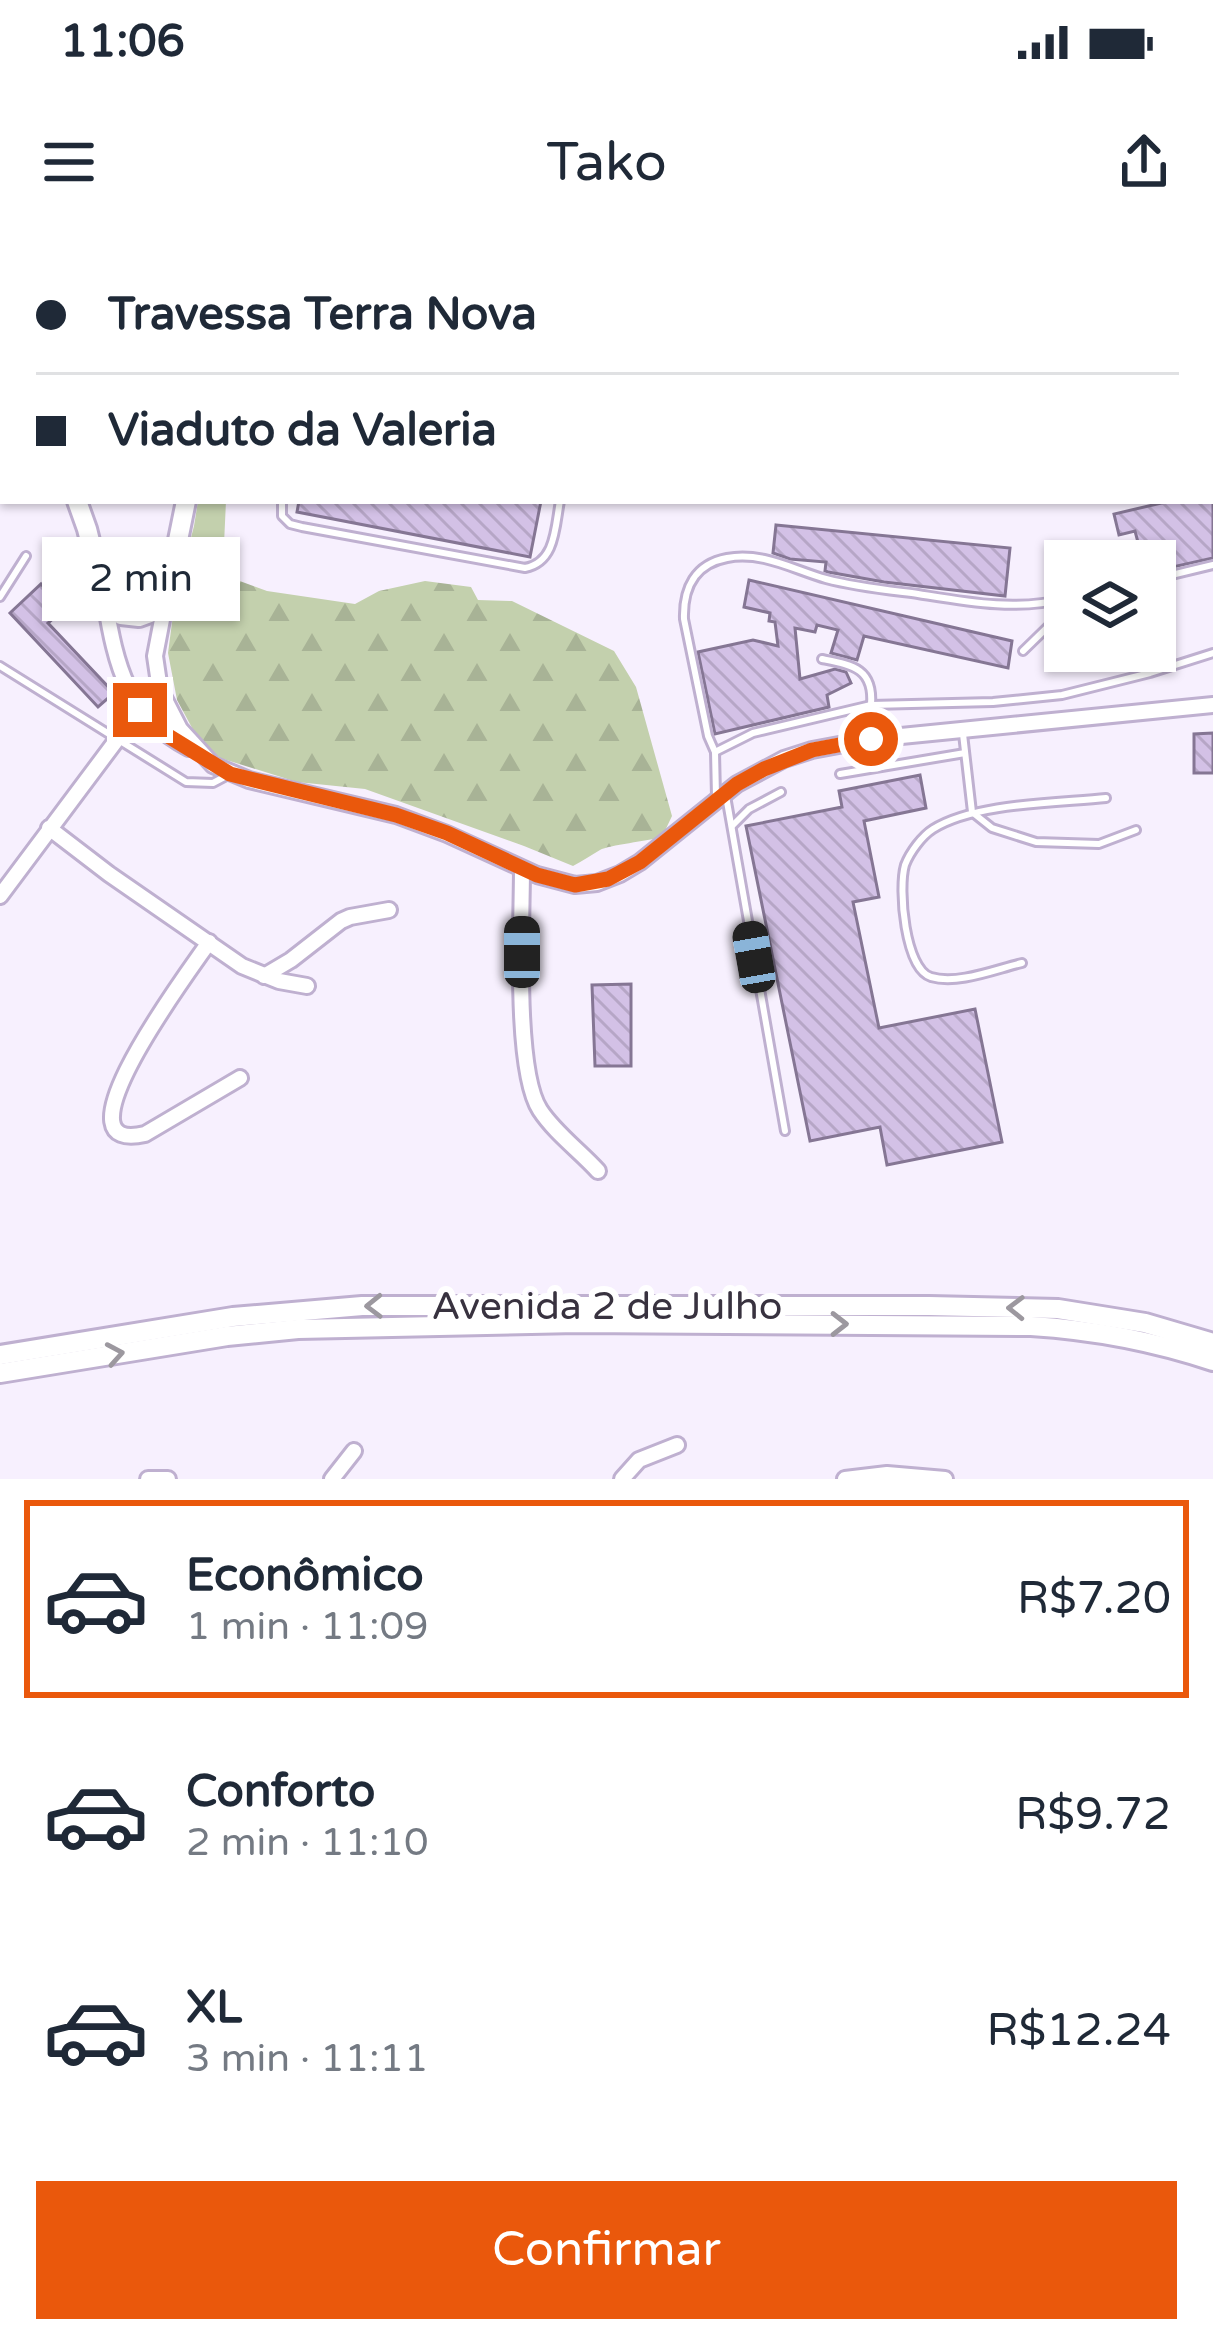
<!DOCTYPE html>
<html lang="pt">
<meta charset="utf-8">
<style>
:root{--surface:#fff;--page:#f6f6f7;--text:#1f2937;--muted:#747a83;--line:#e0e1e3;--accent:#ea580c}
body{margin:0;font-family:"Varela Round",sans-serif;background:var(--page);color:var(--text);height:100vh;display:flex;flex-direction:column;font-size:45px;white-space:nowrap}
*{box-sizing:border-box;margin:0}
p{font-size:39px;color:var(--muted)}
.icon{flex:none;width:66px;height:66px;fill:none;stroke:currentColor;stroke-width:2;stroke-linecap:round;stroke-linejoin:round}
.map{position:relative;height:1239px;overflow:hidden}
.sheet{display:flex;flex-direction:column;background:var(--surface);flex:1}
.sheet>*{flex:none}
.hud{position:absolute;left:0px;top:0px;width:1215px;height:264px;box-shadow:0 3px 9px #0004;display:grid;align-content:center;height:264px;padding:0 36px;background:var(--surface)}
.buttons{position:absolute;left:1044px;top:300px;display:grid;gap:24px}
.buttons a{display:grid;place-items:center;width:132px;height:132px;border-radius:0px;background:var(--surface);box-shadow:0 3px 9px #0004;font-size:60px}
.end{position:absolute;width:54px;height:54px;margin:-27px;border:15px solid #ea580c;background:#fff;box-shadow:0 0 0 6px #fff}
.from{border-radius:50%}
.bubble{position:absolute;height:84px;border-radius:0px;background:var(--surface);box-shadow:0 3px 9px #0004;font-size:39px;font-weight:600;line-height:84px;text-align:center}
.car{position:absolute;width:36px;height:72px;margin:-36px -18px;border-radius:15px;box-shadow:0 0 9px 3px #0007;background:linear-gradient(#222 24%,#8ab4d8 0 40%,#222 0 76%,#8ab4d8 0 86%,#222 0)}
.hud b{display:flex;align-items:center;gap:42px;height:114px;font-size:45px}
.hud b+b{border-top:3px solid var(--line)}
.hud i{width:30px;height:30px;background:var(--text)}
ul{padding:21px 0 0;list-style:none}
li{display:flex;align-items:center;gap:36px;height:198px;margin:0 24px 18px;padding:0 12px;border:6px solid transparent;border-radius:0px}
li div{flex:1}
li b{display:block;font-size:45px}
li em{font-style:normal;font-weight:600}
li.active{border-color:var(--accent)}
li>.icon{width:108px;height:108px;stroke-width:1.5}
.primary-button{display:flex;gap:24px;margin-top:auto;padding:24px 36px}
.primary-button a{flex:1;height:138px;border-radius:0px;background:var(--accent);color:#fff;font-size:48px;font-weight:600;line-height:138px;text-align:center}
.status{display:flex;justify-content:space-between;align-items:center;height:84px;padding:0 60px;background:var(--surface);direction:ltr}
.status svg{height:33px;fill:currentColor}
header{display:flex;justify-content:space-between;align-items:center;height:156px;padding:0 36px;background:var(--surface);font-size:54px;font-weight:600}
.map>svg:first-child{display:block}
.forest{fill:url(#forest-firs)}
.building{fill:url(#building-back-hatch);stroke:#857694;stroke-width:3}
.lines{fill:none;stroke-linecap:round;stroke-linejoin:round}
.service-casing{stroke:#bfb0d0;stroke-width:12}
.minor-casing{stroke:#bfb0d0;stroke-width:20}
.secondary-casing{stroke:#bfb0d0;stroke-width:24}
.service{stroke:#fff;stroke-width:6}
.minor{stroke:#fff;stroke-width:14}
.secondary{stroke:#fff;stroke-width:18}
.oneway{stroke:#9c989f}
.route{stroke:#ea580c;stroke-width:15}
.labels{text-anchor:middle;dominant-baseline:central;stroke-width:12;stroke-linejoin:round;paint-order:stroke}
.street-label{font-size:39px;fill:#38323f;stroke:#fff}
</style>
<div class="status"><b>11:06</b><svg viewBox="0 0 49 12"><path d="M0 12V9h3v3zM5 12V6h3v6zM10 12V3h3v9zM15 12V0h3v12zM26 1h20v11H26zM47 4h2v5h-2z"/></svg></div>
<header><svg class="icon" aria-label="menu" viewBox="0 0 24 24"><path d="M4 6h16M4 12h16M4 18h16"/></svg>Tako<svg class="icon" aria-label="share" viewBox="0 0 24 24"><path d="M12 15V3M7 8l5-5 5 5M5 13v7h14v-7"/></svg></header>
<div class="map">
<svg width="1213" height="1239" viewBox="0 0 1213 1239">
<defs>
<pattern id="forest-firs" width="22" height="20" patternUnits="userSpaceOnUse" patternTransform="scale(3)"><rect width="22" height="20" fill="#c3d0ad"/><path d="M5 1l3.5 6h-7zM16 11l3.5 6h-7z" fill="#a8b396"/></pattern>
<pattern id="building-back-hatch" width="6" height="6" patternUnits="userSpaceOnUse" patternTransform="scale(3)"><rect width="6" height="6" fill="#d3c1e6"/><path d="M-1 5l2 2M0 0l6 6M5-1l2 2" fill="none" stroke="#b6a6c6"/></pattern>
</defs>
<rect width="100%" height="100%" fill="#f7f0fe"/>
<path class="forest" d="M198,261H226L223,326L237,340L267,351L355,364L379,351L425,341L471,347L478,360L512,361L614,411L636,447L672,576L662,597C648,601 609,605 600,610C591,615 583,621 573,626L524,606L365,549L297,542L220,518L197,497L177,460L168,413L175,360L194,286Z"/>
<g class="building">
<path d="M299,261H541L530,317L297,272Z"/>
<path d="M1170,261H1213V318L1155,331V321H1143L1135,291L1119,295L1114,274Z"/>
<path d="M776,285L1010,308L1005,356L884,342L828,332L825,331L826,322L790,319L773,313Z"/>
<path d="M749,340L1012,401L1008,428L864,396L857,420L831,413L838,390L817,385L815,392L795,388L800,439L835,429L846,432L851,443L827,455L829,467L715,494L698,412L753,400L778,406L775,382L769,381L770,373L744,367Z"/>
<path d="M41,344L64,369L48,383L114,453L98,467L10,373Z"/>
<path d="M1213,493V533H1194V494Z"/>
<path d="M920,535L926,568L864,581L879,657L853,662L879,788L975,769L1002,902L887,925L880,887L810,901L746,586L842,567L839,551Z"/>
<path d="M631,744V826H595L592,745Z"/>
</g>
<g class="lines">
<g class="service-casing">
<g id="service">
<path d="M50,0L51,3"/>
<path d="M90,0L94,3"/>
<path d="M130,3L132,0"/>
<path d="M182,3L184,0"/>
<path d="M330,3L331,0"/>
<path d="M1212,37H1213"/>
<path d="M1212,182H1213"/>
<path d="M0,201L3,203"/>
<path d="M282,261V276L290,284L302,287L525,328C556,322 555,287 560,261"/>
<path d="M1155,339L1213,325"/>
<path d="M0,357L26,316"/>
<path d="M1023,411L1061,374L1065,365"/>
<path d="M822,419C852,425 874,428 871,465"/>
<path d="M0,426L186,542L213,543L230,534"/>
<path d="M963,494L972,572L992,588L1036,602L1099,604L1136,590"/>
<path d="M715,512L753,493L871,465L993,462L1062,455L1150,433L1213,413"/>
<path d="M840,534L965,513"/>
<path d="M716,556L715,512L708,496L684,379C683,348 695,324 727,318C762,311 794,330 826,339C856,347 887,350 918,354C968,362 1015,371 1065,359"/>
<path d="M726,556L785,891"/>
<path d="M732,586L749,569L781,552"/>
<path d="M1022,723C996,729 958,745 931,737C905,729 898,649 905,625C910,612 922,596 933,589C974,563 1057,563 1106,558"/>
</g>
</g>
<g class="minor-casing">
<g id="minor">
<path d="M166,359L155,416L160,450L180,489L213,525L249,540L396,575L447,594L537,635L575,645L597,643L620,634L640,622L737,544L784,519L812,510L871,499L1213,465"/>
<path d="M105,361C116,426 127,476 189,508"/>
<path d="M49,588L109,634L242,726L279,741L307,746"/>
<path d="M522,629C522,681 514,830 540,870C555,893 580,911 598,931"/>
<path d="M0,656L139,470"/>
<path d="M209,702C197,721 47,917 145,894L240,838"/>
<path d="M264,736L291,720L341,681L350,677L389,670"/>
<path d="M148,1239H168"/>
<path d="M332,1239L354,1211"/>
<path d="M622,1239L639,1220L677,1205"/>
<path d="M845,1239L887,1234L945,1239"/>
</g>
</g>
<g class="secondary-casing">
<g id="secondary">
<path d="M1,0L5,3"/>
<path d="M0,146L3,149"/>
<path d="M77,261L87,289L105,361L121,375L139,377L150,373L166,359L186,261"/>
<path d="M0,1115L233,1077L362,1066H929L1058,1069L1145,1083L1213,1103"/>
<path d="M0,1133L227,1096L298,1089L577,1083L1031,1086C1094,1090 1153,1101 1213,1121"/>
</g>
</g>
<use href="#service" class="service"/>
<use href="#minor" class="minor"/>
<use href="#secondary" class="secondary"/>
</g>
<defs><path id="oneway-chevron" d="M-2-3.5L2.5 0L-2 3.5" fill="none" stroke-width="1.6" stroke-linecap="round" stroke-linejoin="round" transform="scale(3)"/></defs>
<g class="oneway">
<use href="#oneway-chevron" transform="translate(374 1066) rotate(179)"/>
<use href="#oneway-chevron" transform="translate(1016 1068) rotate(-179)"/>
<use href="#oneway-chevron" transform="translate(839 1084)"/>
<use href="#oneway-chevron" transform="translate(115 1114) rotate(-10)"/>
</g>
<g class="lines">
<path class="route" d="M140,470L165,494L230,534L396,575L447,593L537,635L575,645L608,639L640,622L737,544L764,529L812,510L871,499"/>
</g>
<g class="labels">
<g class="street-label">
<text x="607" y="1066">Avenida 2 de Julho</text>
</g>
</g>
</svg>
<div class="buttons">
<a><svg class="icon" aria-label="layers" viewBox="0 0 24 24"><path d="M12 4l9 5-9 5-9-5zM3 14l9 5 9-5"/></svg></a>
</div>
<i class="end from" style="left:871px;top:499px"></i>
<i class="end" style="left:140px;top:470px"></i>
<div class="bubble" style="left:42px;top:297px;width:198px">2 min</div>
<i class="car" style="left:522px;top:712px;rotate:0deg"></i>
<i class="car" style="left:754px;top:717px;rotate:350deg"></i>
<div class="hud">
<b><i class="from"></i>Travessa Terra Nova</b>
<b><i></i>Viaduto da Valeria</b>
</div>
</div>
<section class="sheet">
<ul>
<li class="active"><svg class="icon" aria-label="car" viewBox="0 0 24 24"><path d="M5 17H2v-5l4-1 3-4h7l3 4 3 1v5h-3M9 17h6M6 11h13"/><circle cx="7" cy="17" r="2"/><circle cx="17" cy="17" r="2"/></svg><div><b>Econômico</b><p>1 min · 11:09</p></div><em>R$7.20</em></li>
<li><svg class="icon" aria-label="car" viewBox="0 0 24 24"><path d="M5 17H2v-5l4-1 3-4h7l3 4 3 1v5h-3M9 17h6M6 11h13"/><circle cx="7" cy="17" r="2"/><circle cx="17" cy="17" r="2"/></svg><div><b>Conforto</b><p>2 min · 11:10</p></div><em>R$9.72</em></li>
<li><svg class="icon" aria-label="car" viewBox="0 0 24 24"><path d="M5 17H2v-5l4-1 3-4h7l3 4 3 1v5h-3M9 17h6M6 11h13"/><circle cx="7" cy="17" r="2"/><circle cx="17" cy="17" r="2"/></svg><div><b>XL</b><p>3 min · 11:11</p></div><em>R$12.24</em></li>
</ul>
<div class="primary-button"><a>Confirmar</a></div>
</section>
